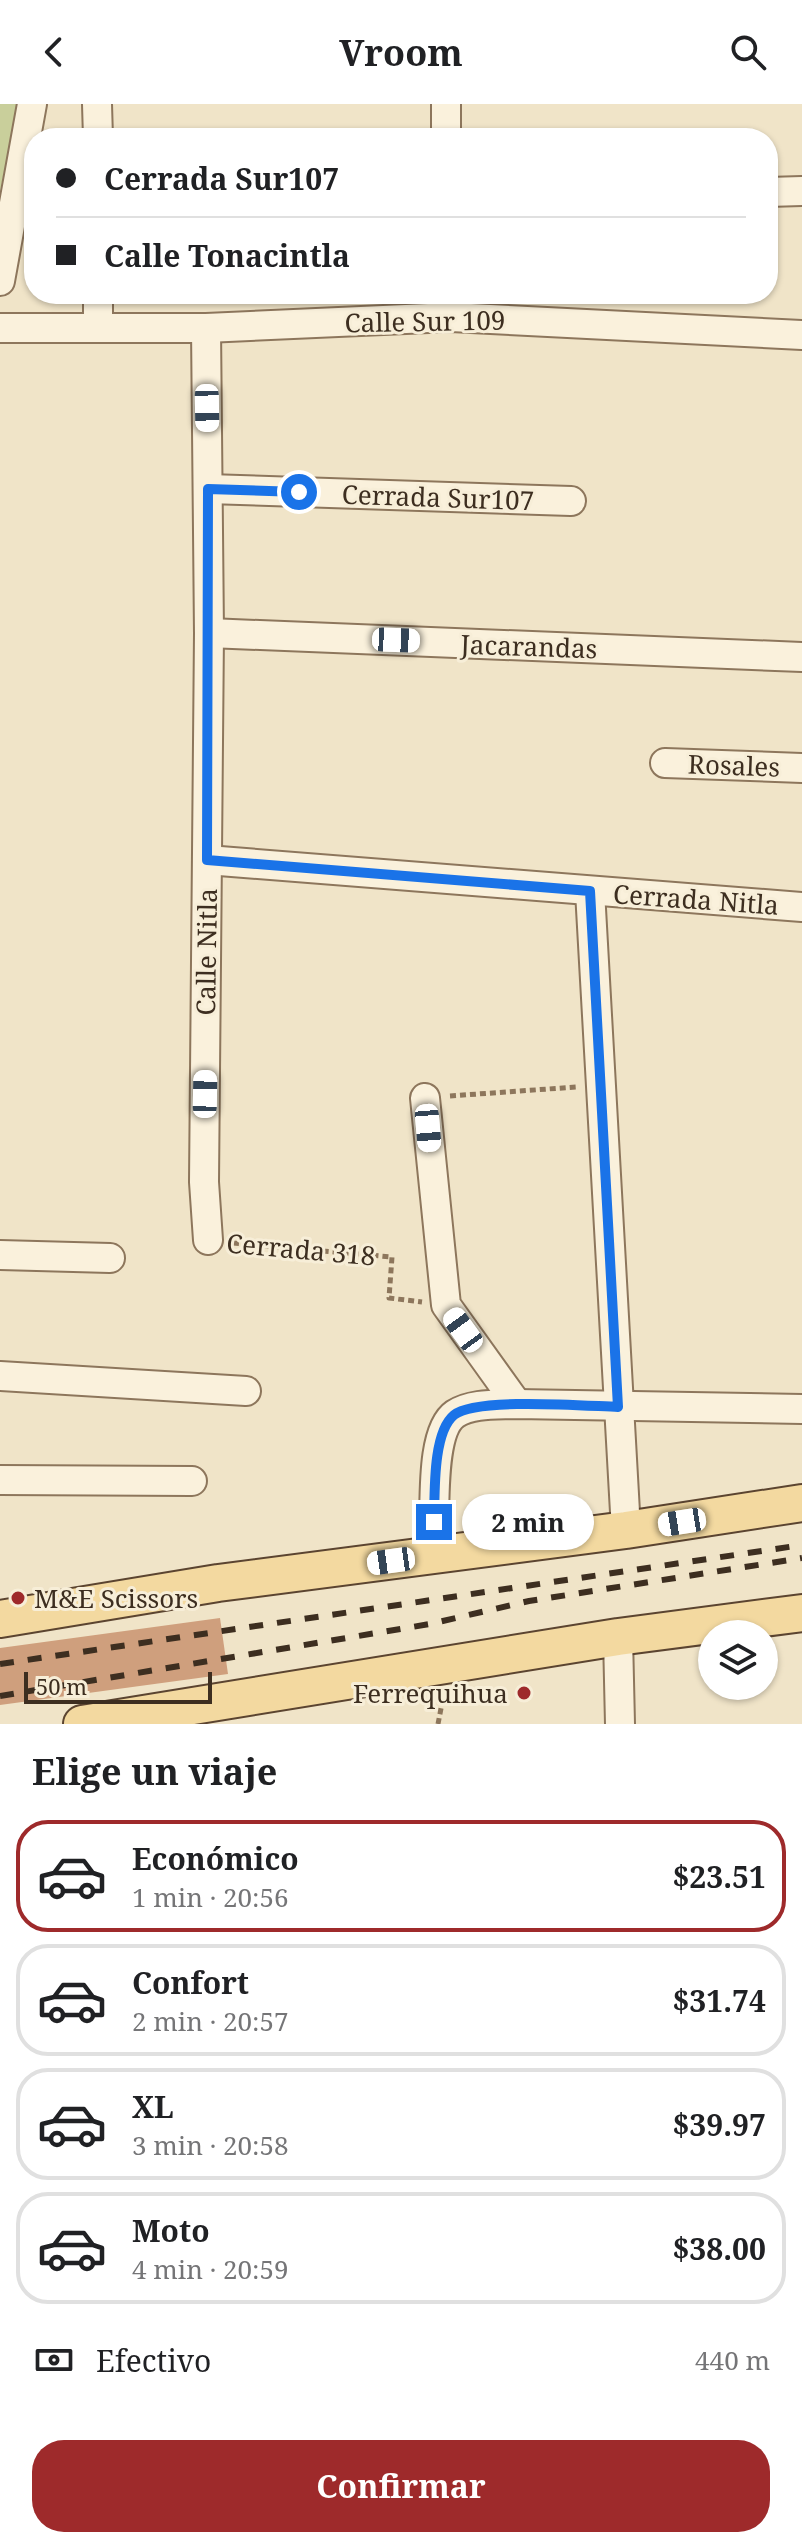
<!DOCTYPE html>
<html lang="es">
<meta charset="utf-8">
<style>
:root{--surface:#fff;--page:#f6f6f6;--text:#202124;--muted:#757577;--line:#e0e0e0;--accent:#9e2a2b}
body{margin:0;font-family:"Noto Serif",serif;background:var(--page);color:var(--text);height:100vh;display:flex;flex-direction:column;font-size:30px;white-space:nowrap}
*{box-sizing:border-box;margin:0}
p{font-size:26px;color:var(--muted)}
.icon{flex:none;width:44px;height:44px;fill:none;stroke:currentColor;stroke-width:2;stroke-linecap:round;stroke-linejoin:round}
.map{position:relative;height:1620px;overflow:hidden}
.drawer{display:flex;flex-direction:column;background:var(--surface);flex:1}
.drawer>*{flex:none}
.guide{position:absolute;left:24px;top:24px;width:754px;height:176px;border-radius:32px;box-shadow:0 2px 6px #0004;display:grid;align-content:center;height:176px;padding:0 32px;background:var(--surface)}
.tools{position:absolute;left:698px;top:1516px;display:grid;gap:16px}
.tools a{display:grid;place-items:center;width:80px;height:80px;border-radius:50%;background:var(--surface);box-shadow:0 2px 6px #0004;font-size:40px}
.scale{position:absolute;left:24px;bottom:20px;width:188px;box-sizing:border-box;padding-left:8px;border:4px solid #3d2e20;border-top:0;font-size:22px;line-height:28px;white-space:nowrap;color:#3d2e20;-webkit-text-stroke:6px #f7eed8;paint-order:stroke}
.end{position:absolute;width:36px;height:36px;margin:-18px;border:10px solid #1a73e8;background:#fff;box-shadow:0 0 0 4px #fff}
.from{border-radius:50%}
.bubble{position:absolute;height:56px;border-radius:28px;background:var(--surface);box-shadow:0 2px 6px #0004;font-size:26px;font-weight:700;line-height:56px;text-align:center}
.car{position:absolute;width:24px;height:48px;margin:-24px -12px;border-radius:10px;box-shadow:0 0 6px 2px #0007;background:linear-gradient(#fff 24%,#345 0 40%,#fff 0 76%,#345 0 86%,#fff 0)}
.guide b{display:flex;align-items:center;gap:28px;height:76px;font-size:30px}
.guide b+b{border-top:2px solid var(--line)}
.guide i{width:20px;height:20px;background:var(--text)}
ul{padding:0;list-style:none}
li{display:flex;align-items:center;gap:24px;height:112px;margin:0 16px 12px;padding:0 16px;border:4px solid var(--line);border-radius:32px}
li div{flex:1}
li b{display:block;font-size:30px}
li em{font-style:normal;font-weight:700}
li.selected{border-color:var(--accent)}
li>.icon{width:72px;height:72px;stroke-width:1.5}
h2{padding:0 32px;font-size:36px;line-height:96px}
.pay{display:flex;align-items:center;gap:20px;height:88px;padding:0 32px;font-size:30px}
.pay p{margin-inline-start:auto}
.primary-button{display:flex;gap:16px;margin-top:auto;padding:16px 32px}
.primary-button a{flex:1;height:92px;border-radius:32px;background:var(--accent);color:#fff;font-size:32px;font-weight:700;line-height:92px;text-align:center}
header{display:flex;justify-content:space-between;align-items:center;height:104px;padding:0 32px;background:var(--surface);font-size:36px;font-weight:700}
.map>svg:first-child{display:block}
.green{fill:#c9cf9b}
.building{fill:#cf9f7d}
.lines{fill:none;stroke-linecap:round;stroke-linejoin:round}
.minor-casing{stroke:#8d765c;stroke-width:32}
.major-casing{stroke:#5b4430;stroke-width:40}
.path{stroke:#8d765c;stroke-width:5;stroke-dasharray:6 4;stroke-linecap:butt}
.minor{stroke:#faf1dc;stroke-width:28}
.major{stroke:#f3d9a0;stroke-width:36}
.rail{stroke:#3d2e20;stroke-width:6;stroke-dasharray:14 14;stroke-linecap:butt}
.route{stroke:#1a73e8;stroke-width:10}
.poi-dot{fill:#9e2a2b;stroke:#f7eed8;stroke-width:3}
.labels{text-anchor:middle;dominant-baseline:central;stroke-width:6;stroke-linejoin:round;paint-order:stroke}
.street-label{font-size:26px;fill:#3d2e20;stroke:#f7eed8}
.poi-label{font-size:26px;fill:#3d2e20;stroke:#f7eed8;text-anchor:start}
</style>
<header><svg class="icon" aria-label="back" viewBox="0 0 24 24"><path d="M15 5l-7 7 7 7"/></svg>Vroom<svg class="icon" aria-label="search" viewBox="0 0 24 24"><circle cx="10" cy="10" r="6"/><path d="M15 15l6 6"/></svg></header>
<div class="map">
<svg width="802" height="1620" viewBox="0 0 802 1620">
<rect width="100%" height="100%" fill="#f0e4c8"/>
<path class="green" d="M0,0H18L0,87Z"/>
<path class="building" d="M220,1514L228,1570L0,1601V1544Z"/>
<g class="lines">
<g class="minor-casing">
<g id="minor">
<path d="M97,0L98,34"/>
<path d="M446,0V34"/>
<path d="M768,88L802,87"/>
<path d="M0,177L32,0"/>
<path d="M98,223V190"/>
<path d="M0,224H206L451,213L802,231"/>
<path d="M206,224L209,529L204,1078L208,1136"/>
<path d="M208,385L571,397"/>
<path d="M209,529L802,553"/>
<path d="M665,659L802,664"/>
<path d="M207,756L802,803"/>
<path d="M590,787L626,1426"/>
<path d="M425,994L446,1201L517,1300"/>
<path d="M0,1151L110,1154"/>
<path d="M0,1272L246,1287"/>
<path d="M0,1376L192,1377"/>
<path d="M434,1418C435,1392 432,1326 455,1310C472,1299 497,1301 517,1300L802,1305"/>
<path d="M618,1533L620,1620"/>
</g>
</g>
<g class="major-casing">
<g id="major">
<path d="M0,1515L218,1479L626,1426L802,1399"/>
<path d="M82,1620L618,1533L802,1509"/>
</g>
</g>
<g class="path">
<path d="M450,992L576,983"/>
<path d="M233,1139L392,1153L389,1194L422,1198"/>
<path d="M438,1620L444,1589"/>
</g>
<use href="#minor" class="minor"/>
<use href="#major" class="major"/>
<g class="rail">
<path d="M0,1560L802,1441"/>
<path d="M0,1592L430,1520L529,1497L802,1454"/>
</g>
</g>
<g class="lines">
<path class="route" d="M299,388L208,385L207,756L590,787L618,1303C586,1302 476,1293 454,1311C432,1329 435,1392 434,1418"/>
</g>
<g class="poi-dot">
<circle cx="18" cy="1494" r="8"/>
<circle cx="524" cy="1589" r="8"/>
</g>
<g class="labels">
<g class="street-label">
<text transform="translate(425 217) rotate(-1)">Calle Sur 109</text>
<text transform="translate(438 393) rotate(2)">Cerrada Sur107</text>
<text transform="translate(529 542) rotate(2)">Jacarandas</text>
<text transform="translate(734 661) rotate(2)">Rosales</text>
<text transform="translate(696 795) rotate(4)">Cerrada Nitla</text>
<text transform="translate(206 848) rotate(-89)">Calle Nitla</text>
<text transform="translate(301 1145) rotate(5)">Cerrada 318</text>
</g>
<g class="poi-label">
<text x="34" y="1494">M&amp;E Scissors</text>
<text x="508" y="1589" text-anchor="end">Ferrequihua</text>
</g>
</g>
</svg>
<div class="tools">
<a><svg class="icon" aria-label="layers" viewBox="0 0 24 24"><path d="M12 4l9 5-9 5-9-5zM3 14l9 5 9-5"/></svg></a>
</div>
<div class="scale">50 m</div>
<i class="end from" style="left:299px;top:388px"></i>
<i class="end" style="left:434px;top:1418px"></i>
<div class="bubble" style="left:462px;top:1390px;width:132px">2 min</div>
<i class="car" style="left:207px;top:304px;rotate:179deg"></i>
<i class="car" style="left:396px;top:536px;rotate:92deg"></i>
<i class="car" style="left:205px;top:990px;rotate:1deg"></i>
<i class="car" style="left:428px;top:1024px;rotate:175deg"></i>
<i class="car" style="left:463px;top:1226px;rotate:324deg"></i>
<i class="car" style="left:682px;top:1418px;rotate:261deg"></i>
<i class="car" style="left:391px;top:1457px;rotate:262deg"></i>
<div class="guide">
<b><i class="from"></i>Cerrada Sur107</b>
<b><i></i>Calle Tonacintla</b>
</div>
</div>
<section class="drawer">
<h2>Elige un viaje</h2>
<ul>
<li class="selected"><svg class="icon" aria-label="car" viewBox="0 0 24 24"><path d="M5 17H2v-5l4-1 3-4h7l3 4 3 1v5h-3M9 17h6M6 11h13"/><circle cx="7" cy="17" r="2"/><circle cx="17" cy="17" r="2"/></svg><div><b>Económico</b><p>1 min · 20:56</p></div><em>$23.51</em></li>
<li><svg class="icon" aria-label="car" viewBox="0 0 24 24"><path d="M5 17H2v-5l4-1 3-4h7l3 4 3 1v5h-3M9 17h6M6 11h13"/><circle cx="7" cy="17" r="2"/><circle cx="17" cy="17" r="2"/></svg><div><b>Confort</b><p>2 min · 20:57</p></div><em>$31.74</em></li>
<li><svg class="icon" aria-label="car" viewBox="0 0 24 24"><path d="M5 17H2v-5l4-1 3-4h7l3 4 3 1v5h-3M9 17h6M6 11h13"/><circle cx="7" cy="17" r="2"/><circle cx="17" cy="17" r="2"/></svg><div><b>XL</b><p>3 min · 20:58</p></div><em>$39.97</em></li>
<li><svg class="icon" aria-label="car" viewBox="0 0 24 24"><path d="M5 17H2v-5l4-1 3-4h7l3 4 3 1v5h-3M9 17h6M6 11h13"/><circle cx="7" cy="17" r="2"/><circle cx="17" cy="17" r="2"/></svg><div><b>Moto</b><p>4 min · 20:59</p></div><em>$38.00</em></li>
</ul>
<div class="pay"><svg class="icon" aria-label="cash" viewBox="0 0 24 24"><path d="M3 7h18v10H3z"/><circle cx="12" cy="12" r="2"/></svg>Efectivo<p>440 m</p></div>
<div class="primary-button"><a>Confirmar</a></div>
</section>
